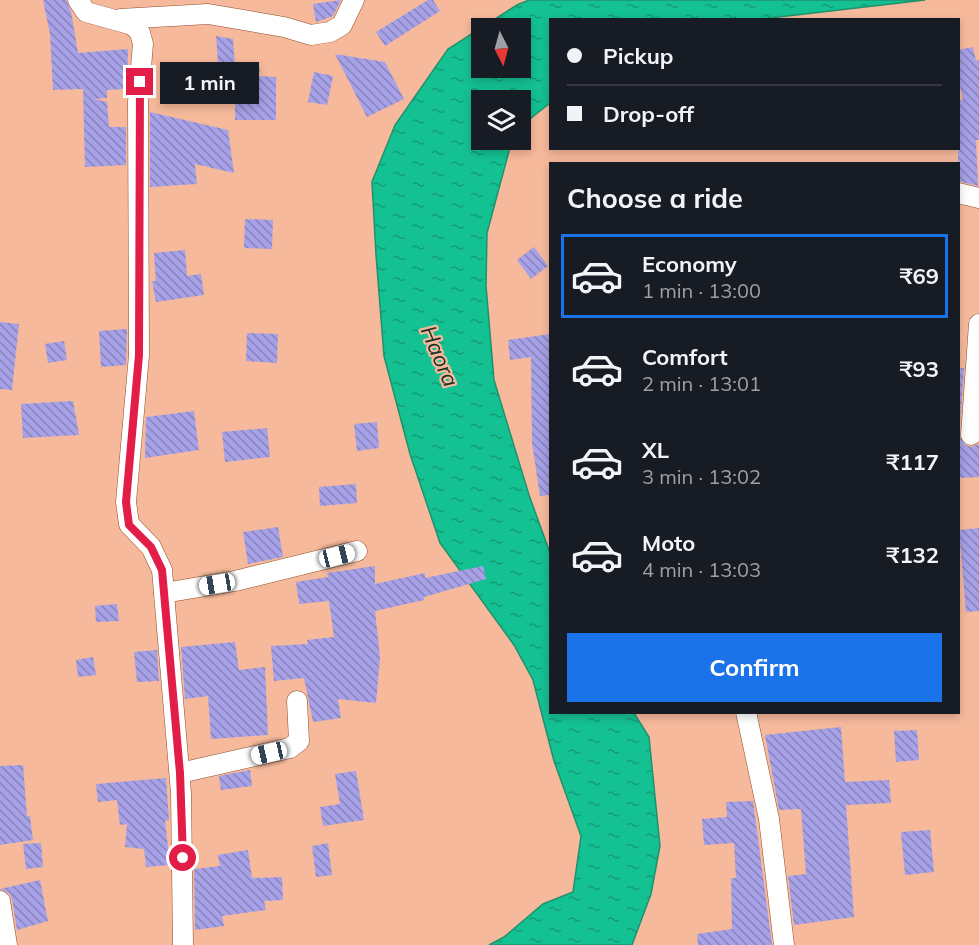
<!DOCTYPE html>
<meta charset="utf-8">
<style>
:root{--surface:#171b24;--page:#242831;--text:#f1f3f6;--muted:#9ea1a6;--line:#363941;--accent:#1a73e8}
body{margin:0;font-family:Mulish,sans-serif;background:var(--page);color:var(--text);height:100vh;display:flex;flex-direction:column;font-size:22px;white-space:nowrap}
*{box-sizing:border-box;margin:0}
p{font-size:20px;color:var(--muted)}
.icon{flex:none;width:33px;height:33px;fill:none;stroke:currentColor;stroke-width:2;stroke-linecap:round;stroke-linejoin:round}
.map{position:relative;flex:1;overflow:hidden}
.sheet{position:absolute;left:549px;top:162px;width:411px;height:552px;display:flex;flex-direction:column;background:var(--surface);border-radius:0px;box-shadow:0 3px 9px #0003}
.sheet>*{flex:none}
.hud{position:absolute;left:549px;top:18px;width:411px;height:132px;border-radius:0px;box-shadow:0 3px 9px #0003;display:grid;align-content:center;height:132px;padding:0 18px;background:var(--surface)}
.needle{width:39px;rotate:174deg}
.buttons{position:absolute;left:471px;top:18px;display:grid;gap:12px}
.buttons a{display:grid;place-items:center;width:60px;height:60px;border-radius:0px;background:var(--surface);box-shadow:0 3px 9px #0003;font-size:30px}
.end{position:absolute;width:27px;height:27px;margin:-14px;border:8px solid #e11d48;background:#fff;box-shadow:0 0 0 3px #fff}
.from{border-radius:50%}
.bubble{position:absolute;height:42px;border-radius:0px;background:var(--surface);box-shadow:0 3px 9px #0003;font-size:20px;font-weight:700;line-height:42px;text-align:center}
.car{position:absolute;width:18px;height:36px;margin:-18px -9px;border-radius:8px;box-shadow:0 0 4px 2px #0007;background:linear-gradient(#fff 24%,#345 0 40%,#fff 0 76%,#345 0 86%,#fff 0)}
.hud b{display:flex;align-items:center;gap:21px;height:57px;font-size:22px}
.hud b+b{border-top:2px solid var(--line)}
.hud i{width:15px;height:15px;background:var(--text)}
ul{padding:0;list-style:none}
li{display:flex;align-items:center;gap:18px;height:84px;margin:0 12px 9px;padding:0 6px;border:3px solid transparent;border-radius:0px}
li div{flex:1}
li b{display:block;font-size:22px}
li em{font-style:normal;font-weight:700}
li.active{border-color:var(--accent)}
li>.icon{width:54px;height:54px;stroke-width:1.5}
h2{padding:0 18px;font-size:27px;line-height:72px}
.primary-button{display:flex;gap:12px;margin-top:auto;padding:12px 18px}
.primary-button a{flex:1;height:69px;border-radius:0px;background:var(--accent);color:#fff;font-size:24px;font-weight:700;line-height:69px;text-align:center}
.map>svg:first-child{display:block}
.water{fill:url(#water-ripples);stroke:#21916c;stroke-width:1.5;fill-rule:evenodd}
.building{fill:url(#building-back-hatch)}
.lines{fill:none;stroke-linecap:round;stroke-linejoin:round}
.street-casing{stroke:#904d2a;stroke-width:21}
.street{stroke:#fff;stroke-width:20}
.route{stroke:#e11d48;stroke-width:8}
.labels{text-anchor:middle;dominant-baseline:central;stroke-width:4.5;stroke-linejoin:round;paint-order:stroke}
.water-label{font-size:22px;font-style:italic;fill:#183027;stroke:#f6b99b}
</style>
<div class="map">
<svg width="979" height="945" viewBox="0 0 979 945">
<defs>
<pattern id="water-ripples" width="26" height="14" patternUnits="userSpaceOnUse" patternTransform="scale(1.5)"><rect width="26" height="14" fill="#14c192"/><path d="M2 4q2-2 4 0t4 0M15 11q2-2 4 0t4 0" fill="none" stroke="#149c76"/></pattern>
<pattern id="building-back-hatch" width="6" height="6" patternUnits="userSpaceOnUse" patternTransform="scale(1.5)"><rect width="6" height="6" fill="#a7a1e8"/><path d="M-1 5l2 2M0 0l6 6M5-1l2 2" fill="none" stroke="#8983bb"/></pattern>
</defs>
<rect width="100%" height="100%" fill="#f6b99b"/>
<path class="water" d="M529,0H925L761,19L550,20V103L521,126L520,100H482V140H512L487,233L486,286L494,380L529,495L550,553V712L634,713L649,737L660,846L651,894L632,945H489L504,937L543,904L573,892L581,836L554,761L533,680L514,645L440,543L410,454L384,356L376,255L372,182L395,125L448,49L517,5ZM482,28H520V68H482Z"/>
<g class="building">
<path d="M43,0H66L71,11L78,53L128,49L127,89L107,90V98L94,99L107,102L109,127H126V165L85,167L83,89L53,90L50,34Z"/>
<path d="M341,0L333,16L316,22L313,4Z"/>
<path d="M428,0H433L440,11L385,46L376,32Z"/>
<path d="M216,36L233,39L235,66L260,67L259,76L276,77V120H235V95L221,96L220,89H212L210,64L218,63Z"/>
<path d="M973,47L976,61L979,60V140H976L978,186L958,181V100H963L958,76V50Z"/>
<path d="M335,54L385,62L404,99L367,117Z"/>
<path d="M314,72L333,76L327,105L308,102Z"/>
<path d="M150,112L228,130L234,173L195,164L197,184L150,187Z"/>
<path d="M245,219L273,220L272,249L244,248Z"/>
<path d="M534,247L548,266L531,279L517,260Z"/>
<path d="M185,250L187,276L201,274L204,295L156,302L152,281H156L154,253Z"/>
<path d="M0,322L19,324L12,390L0,389Z"/>
<path d="M127,329L126,365L101,367L99,331Z"/>
<path d="M247,333L278,334L277,363L246,361Z"/>
<path d="M550,334V495L540,496L532,443L531,357L510,360L508,340Z"/>
<path d="M64,341L67,360L48,363L45,344Z"/>
<path d="M958,368H964L959,435L965,445L971,447L979,444V477L958,478Z"/>
<path d="M73,401L79,435L23,438L21,404Z"/>
<path d="M194,411L199,450L145,458L146,417Z"/>
<path d="M377,422L379,448L357,451L354,424Z"/>
<path d="M267,428L270,457L225,462L222,432Z"/>
<path d="M356,484L357,503L320,506L319,487Z"/>
<path d="M278,527L283,557L248,564L243,532Z"/>
<path d="M979,528V611L966,612L959,530Z"/>
<path d="M375,566V584L425,573V578L483,566L486,579L424,597V600L375,611L380,657L376,703L338,699L341,718L313,722L304,678L274,681L271,646L308,644L307,640L334,637L329,601L299,604L296,582L328,577L327,573Z"/>
<path d="M117,604L119,621L96,622L95,606Z"/>
<path d="M235,642L239,670L265,667L268,735L211,739L208,696L185,699L181,647Z"/>
<path d="M157,650L159,681L137,682L134,652Z"/>
<path d="M93,657L96,675L78,677L76,660Z"/>
<path d="M841,727L845,782L889,780L891,803L846,805L854,917L794,925L788,876L806,874L801,809L779,810L765,735Z"/>
<path d="M917,730L919,760L896,762L894,731Z"/>
<path d="M23,765L27,816H30L33,840L0,845V766Z"/>
<path d="M250,770L252,786L221,790L219,776Z"/>
<path d="M356,771L364,820L323,826L320,807L340,804L335,774Z"/>
<path d="M166,778L169,820L165,821L170,865L146,867L144,849L125,847L127,824L120,825L117,800L98,802L96,784Z"/>
<path d="M753,801L772,945H698L697,934L732,929L731,878H736L734,843L704,845L702,819L727,817L726,802Z"/>
<path d="M930,830L934,872L905,875L901,832Z"/>
<path d="M41,843L43,867L26,869L23,844Z"/>
<path d="M328,843L332,875L316,877L312,846Z"/>
<path d="M248,850L252,878L282,877L283,900L264,901L266,910L222,916L224,926L195,930L194,869L220,866L218,855Z"/>
<path d="M40,880L48,921L17,930L12,899L9,893L0,889Z"/>
</g>
<g class="lines">
<g class="street-casing">
<g id="street">
<path d="M78,0L86,12L133,25L140,33L143,44L138,102L139,355L126,502L129,524L151,547L162,570L181,793L183,945"/>
<path d="M120,19L208,14L284,27L311,35L330,32L342,25L354,0"/>
<path d="M958,193L979,198"/>
<path d="M971,435L979,324"/>
<path d="M164,593L235,581L357,551"/>
<path d="M746,712L769,819L784,945"/>
<path d="M180,773L290,748L299,741L297,701"/>
<path d="M0,901L7,945"/>
</g>
</g>
<use href="#street" class="street"/>
</g>
<g class="lines">
<path class="route" d="M140,82L139,355L126,502L129,525L151,547L162,570L180,773L183,858"/>
</g>
<g class="labels">
<g class="water-label">
<text transform="translate(440 356) rotate(67)">Haora</text>
</g>
</g>
</svg>
<div class="buttons">
<a><svg class="needle" viewBox="-14 -14 28 28"><path d="M0-13l5 13h-10z" fill="#e53935"/><path d="M0 13l5-13h-10z" fill="#9ea1a6"/></svg></a>
<a><svg class="icon" aria-label="layers" viewBox="0 0 24 24"><path d="M12 4l9 5-9 5-9-5zM3 14l9 5 9-5"/></svg></a>
</div>
<i class="end from" style="left:183px;top:858px"></i>
<i class="end" style="left:140px;top:82px"></i>
<div class="bubble" style="left:160px;top:62px;width:99px">1 min</div>
<i class="car" style="left:337px;top:556px;rotate:76deg"></i>
<i class="car" style="left:217px;top:584px;rotate:260deg"></i>
<i class="car" style="left:269px;top:753px;rotate:257deg"></i>
<div class="hud">
<b><i class="from"></i>Pickup</b>
<b><i></i>Drop-off</b>
</div>
<section class="sheet">
<h2>Choose a ride</h2>
<ul>
<li class="active"><svg class="icon" aria-label="car" viewBox="0 0 24 24"><path d="M5 17H2v-5l4-1 3-4h7l3 4 3 1v5h-3M9 17h6M6 11h13"/><circle cx="7" cy="17" r="2"/><circle cx="17" cy="17" r="2"/></svg><div><b>Economy</b><p>1 min · 13:00</p></div><em>₹69</em></li>
<li><svg class="icon" aria-label="car" viewBox="0 0 24 24"><path d="M5 17H2v-5l4-1 3-4h7l3 4 3 1v5h-3M9 17h6M6 11h13"/><circle cx="7" cy="17" r="2"/><circle cx="17" cy="17" r="2"/></svg><div><b>Comfort</b><p>2 min · 13:01</p></div><em>₹93</em></li>
<li><svg class="icon" aria-label="car" viewBox="0 0 24 24"><path d="M5 17H2v-5l4-1 3-4h7l3 4 3 1v5h-3M9 17h6M6 11h13"/><circle cx="7" cy="17" r="2"/><circle cx="17" cy="17" r="2"/></svg><div><b>XL</b><p>3 min · 13:02</p></div><em>₹117</em></li>
<li><svg class="icon" aria-label="car" viewBox="0 0 24 24"><path d="M5 17H2v-5l4-1 3-4h7l3 4 3 1v5h-3M9 17h6M6 11h13"/><circle cx="7" cy="17" r="2"/><circle cx="17" cy="17" r="2"/></svg><div><b>Moto</b><p>4 min · 13:03</p></div><em>₹132</em></li>
</ul>
<div class="primary-button"><a>Confirm</a></div>
</section>
</div>
